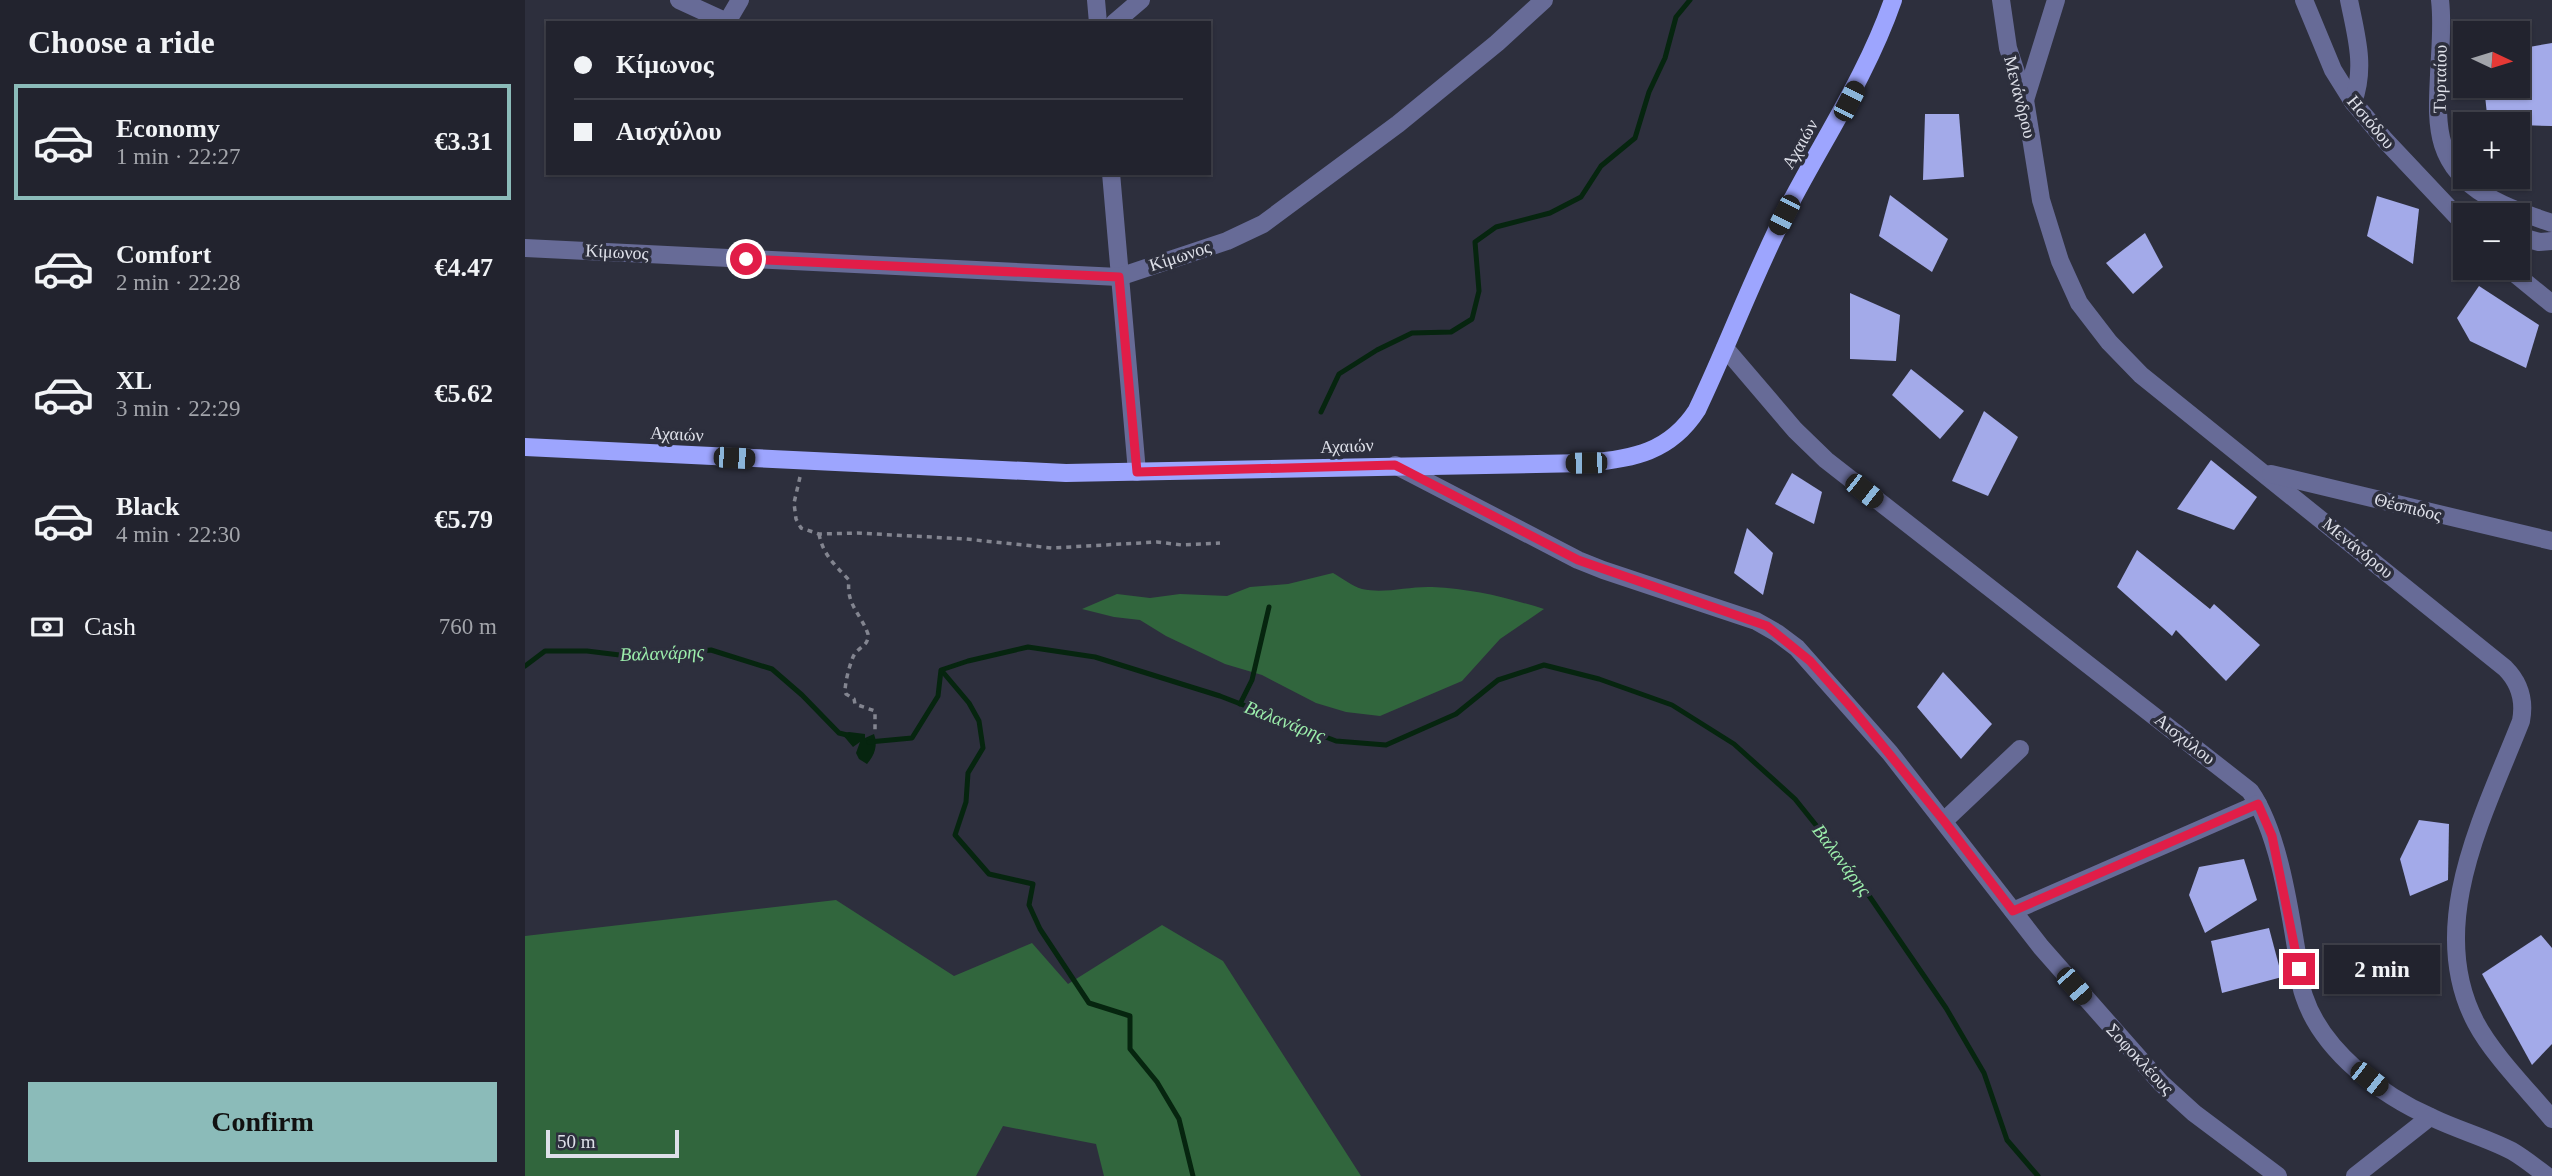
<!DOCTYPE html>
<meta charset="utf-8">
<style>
:root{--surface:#22232e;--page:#2a2b36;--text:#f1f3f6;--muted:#a2a4aa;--line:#3f404a;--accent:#8bbbb9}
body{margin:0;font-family:Georgia,serif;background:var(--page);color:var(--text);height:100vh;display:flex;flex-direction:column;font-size:26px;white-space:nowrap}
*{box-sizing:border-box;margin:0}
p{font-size:23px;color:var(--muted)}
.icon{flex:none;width:38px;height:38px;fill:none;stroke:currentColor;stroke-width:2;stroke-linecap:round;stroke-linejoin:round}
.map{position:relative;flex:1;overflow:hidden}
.details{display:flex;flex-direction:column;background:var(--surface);width:525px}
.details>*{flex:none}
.hud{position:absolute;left:21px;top:21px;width:665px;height:154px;border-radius:0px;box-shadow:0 2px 5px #0004,0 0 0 2px var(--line);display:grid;align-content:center;height:154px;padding:0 28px;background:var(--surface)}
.needle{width:46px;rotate:94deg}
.buttons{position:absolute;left:1928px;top:21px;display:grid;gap:14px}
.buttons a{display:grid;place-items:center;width:77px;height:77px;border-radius:0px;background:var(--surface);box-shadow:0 2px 5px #0004,0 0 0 2px var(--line);font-size:35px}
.scale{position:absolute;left:21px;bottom:18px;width:133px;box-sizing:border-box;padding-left:7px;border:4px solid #dee0e9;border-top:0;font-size:19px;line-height:24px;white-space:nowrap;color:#dee0e9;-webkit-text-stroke:5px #2d2f3d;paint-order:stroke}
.end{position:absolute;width:32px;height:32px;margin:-16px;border:9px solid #e11d48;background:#fff;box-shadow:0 0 0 4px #fff}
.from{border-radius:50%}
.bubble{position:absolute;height:49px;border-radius:0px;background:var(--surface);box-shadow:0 2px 5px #0004,0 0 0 2px var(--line);font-size:23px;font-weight:800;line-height:49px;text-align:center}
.car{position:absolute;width:21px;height:42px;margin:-21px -10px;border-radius:9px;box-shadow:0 0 5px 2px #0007;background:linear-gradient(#222 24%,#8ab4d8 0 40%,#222 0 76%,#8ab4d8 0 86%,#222 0)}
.hud b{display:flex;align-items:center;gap:24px;height:66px;font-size:26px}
.hud b+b{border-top:2px solid var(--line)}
.hud i{width:18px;height:18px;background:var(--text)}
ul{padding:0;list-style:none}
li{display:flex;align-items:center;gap:21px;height:116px;margin:0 14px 10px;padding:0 14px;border:4px solid transparent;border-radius:0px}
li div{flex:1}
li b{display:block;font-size:26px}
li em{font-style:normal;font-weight:800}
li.active{border-color:var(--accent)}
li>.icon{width:63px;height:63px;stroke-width:1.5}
h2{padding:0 28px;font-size:32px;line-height:84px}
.pay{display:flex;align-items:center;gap:18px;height:77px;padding:0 28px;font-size:26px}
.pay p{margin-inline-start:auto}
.cta{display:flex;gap:14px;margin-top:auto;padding:14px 28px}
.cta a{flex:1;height:80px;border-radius:0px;background:var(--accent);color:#111;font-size:28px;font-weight:800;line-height:80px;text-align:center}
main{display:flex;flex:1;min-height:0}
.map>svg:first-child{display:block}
.green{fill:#31663d}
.water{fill:#06250f}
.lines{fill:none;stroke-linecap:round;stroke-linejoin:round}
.stream{stroke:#06250f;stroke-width:5}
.building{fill:#a3aae9}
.path{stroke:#838590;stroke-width:3.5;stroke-dasharray:5 5;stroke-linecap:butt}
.minor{stroke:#676b97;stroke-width:18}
.major{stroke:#9da5fe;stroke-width:18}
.route{stroke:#e11d48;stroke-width:9}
.labels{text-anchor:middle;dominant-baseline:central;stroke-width:7;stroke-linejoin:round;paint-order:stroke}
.street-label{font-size:18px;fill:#dee0e9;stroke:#2d2f3d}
.water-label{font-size:19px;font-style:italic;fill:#9ceeac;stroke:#2d2f3d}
</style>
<main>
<section class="details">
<h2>Choose a ride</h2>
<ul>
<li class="active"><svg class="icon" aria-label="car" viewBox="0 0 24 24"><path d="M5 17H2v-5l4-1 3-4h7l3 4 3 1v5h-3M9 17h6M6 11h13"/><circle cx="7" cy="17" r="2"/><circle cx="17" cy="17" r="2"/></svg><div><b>Economy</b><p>1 min · 22:27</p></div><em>€3.31</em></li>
<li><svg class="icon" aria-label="car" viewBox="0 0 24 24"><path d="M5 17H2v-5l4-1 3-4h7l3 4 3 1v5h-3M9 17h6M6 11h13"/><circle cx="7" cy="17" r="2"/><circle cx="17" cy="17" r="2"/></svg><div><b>Comfort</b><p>2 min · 22:28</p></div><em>€4.47</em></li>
<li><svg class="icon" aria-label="car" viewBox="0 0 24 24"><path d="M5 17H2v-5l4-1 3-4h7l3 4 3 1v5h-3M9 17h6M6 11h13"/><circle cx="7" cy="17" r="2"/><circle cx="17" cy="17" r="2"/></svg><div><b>XL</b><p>3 min · 22:29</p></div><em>€5.62</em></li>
<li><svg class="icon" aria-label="car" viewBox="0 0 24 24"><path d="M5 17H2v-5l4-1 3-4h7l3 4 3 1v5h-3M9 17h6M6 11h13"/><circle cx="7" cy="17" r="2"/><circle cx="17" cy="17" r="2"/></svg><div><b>Black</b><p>4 min · 22:30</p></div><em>€5.79</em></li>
</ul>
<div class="pay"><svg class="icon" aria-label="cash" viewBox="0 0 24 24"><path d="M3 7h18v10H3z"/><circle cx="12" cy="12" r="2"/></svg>Cash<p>760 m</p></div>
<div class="cta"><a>Confirm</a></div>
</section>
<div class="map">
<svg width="2027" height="1176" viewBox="0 0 2027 1176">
<rect width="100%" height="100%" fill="#2d2f3d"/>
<g class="green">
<path d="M808,573C817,578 827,586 837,589C860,594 884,586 907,587C948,589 980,597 1019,609L975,639L937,681L855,716L821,712L791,703L737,675L700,664L641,636L615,620L589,617L557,609L592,594L625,598L655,594L702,596L725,587L763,584Z"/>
<path d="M311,900L429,976L507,943L543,984L637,925L698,961L836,1176H579L571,1144L478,1126L451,1176H0V936Z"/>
</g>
<path class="water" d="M324,732L340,734V738L349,734C353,745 350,755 342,764L334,759L331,753L335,742L328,747L317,734Z"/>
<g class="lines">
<g class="stream">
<path d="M796,412L814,374L852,350L887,333L926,332L947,319L954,291L950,242L971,227L1025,213L1056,197L1076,166L1110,138L1124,92L1140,58L1151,17L1165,0"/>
<path d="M0,666L20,651H62L119,658L186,650L247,669L277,695L314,733L322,735"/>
<path d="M417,671L444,703L454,721L458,748L443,773L441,802L430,835L464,874L508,884L504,905L515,929L564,1003L605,1016V1049L632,1082L654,1119L668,1176"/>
<path d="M715,704L727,680L744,607"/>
<path d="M344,742L387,738L413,696L416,670L443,661L503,647L570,657L695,696L811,741L861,745L931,714L973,680L1019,665L1074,679L1147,705L1209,744L1270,799L1323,865L1421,1008L1459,1073L1482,1140L1513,1176"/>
</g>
</g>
<g class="building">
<path d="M2027,43V126L1963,124L1959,86H1993V49Z"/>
<path d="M1400,114H1434L1439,177L1398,180Z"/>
<path d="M1365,195L1423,239L1407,272L1354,236Z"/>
<path d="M1852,196L1894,209L1888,264L1842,236Z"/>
<path d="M1620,233L1638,267L1608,294L1581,263Z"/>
<path d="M1954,286L2014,325L2001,368L1945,341L1932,318Z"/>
<path d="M1325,293L1375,315L1371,361L1325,359Z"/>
<path d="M1386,369L1439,411L1415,439L1367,395Z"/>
<path d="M1459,411L1493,437L1463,496L1427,481Z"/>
<path d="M1686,460L1732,497L1709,530L1652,509Z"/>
<path d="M1267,473L1297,492L1289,524L1250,504Z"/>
<path d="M1222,528L1248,553L1238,595L1209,573Z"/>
<path d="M1612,550L1685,609L1689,604L1735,645L1701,681L1651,630L1647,636L1592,587Z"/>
<path d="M1418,672L1467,724L1436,759L1392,707Z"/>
<path d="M1894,820L1924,824L1923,880L1885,896L1875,859Z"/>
<path d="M1719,859L1732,900L1680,933L1664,895L1674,867Z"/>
<path d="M1744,928L1757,977L1697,993L1686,941Z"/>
<path d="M2016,935L2027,948V1044L2007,1065L1957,974Z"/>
</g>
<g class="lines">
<g class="path">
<path d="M275,477L269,503L271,519L276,528L294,534L332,533L441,539L527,548L632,542L657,545L695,543"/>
<path d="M294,534C298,555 310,565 324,580C321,605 335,612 343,634C344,647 333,646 328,657C324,667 321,679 320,690L321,694L329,699L330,704L350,711V731"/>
</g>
<g class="minor">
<path d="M154,0L204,23"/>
<path d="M571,0L573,23"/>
<path d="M1476,0L1483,48L1500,100L1516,200L1535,261L1554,303L1584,342L1616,375L1980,668C1995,683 2000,700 1996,721C1960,813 1899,925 1951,1023C1968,1055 2003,1090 2027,1119"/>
<path d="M1779,0L1808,70L1828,102L1860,140L1941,226"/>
<path d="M1824,0C1831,35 1841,67 1828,102"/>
<path d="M1915,0C1918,25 1915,50 1914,75C1913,98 1911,123 1918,145C1933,192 1985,209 2027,223"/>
<path d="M202,22L215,0"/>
<path d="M589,23L616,0"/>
<path d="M1500,100L1531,0"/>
<path d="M586,173L612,472"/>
<path d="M1993,236L2014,242L2027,241"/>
<path d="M0,248L594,277L702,241L738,224L873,124L972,43L1019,0"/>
<path d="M1983,268L2027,304"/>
<path d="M1200,348L1270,430L1301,460L1725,791C1753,831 1764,905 1772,954C1774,968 1774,983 1779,996C1797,1051 1857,1096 1908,1118C1933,1130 1962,1138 1987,1151C1999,1158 2010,1167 2022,1176"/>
<path d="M870,465L1053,560L1078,570L1231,621L1252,633L1272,648L1365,753L1516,947L1636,1083L1669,1113L1753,1176"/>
<path d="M1746,474L2027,541"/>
<path d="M1419,821L1495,749"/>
<path d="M1488,911L1733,804"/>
<path d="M1830,1176L1905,1117"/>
</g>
<path class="major" d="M0,447L541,473L1061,463C1108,459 1145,452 1172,410C1205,341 1231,268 1267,200C1302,134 1343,72 1368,0"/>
</g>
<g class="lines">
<path class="route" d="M221,259L594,277L612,472L870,465L1053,560L1242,626L1285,661L1326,707L1419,821L1488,911L1733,804L1747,836L1774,969"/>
</g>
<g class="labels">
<g class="street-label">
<text transform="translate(1915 79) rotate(-89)">Τυρταίου</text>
<text transform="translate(1495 97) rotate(76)">Μενάνδρου</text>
<text transform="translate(1846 122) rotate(50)">Ησιόδου</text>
<text transform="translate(1275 144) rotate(-60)">Αχαιών</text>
<text transform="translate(92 252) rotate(3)">Κίμωνος</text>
<text transform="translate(655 256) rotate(-18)">Κίμωνος</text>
<text transform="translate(152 434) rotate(3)">Αχαιών</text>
<text transform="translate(822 446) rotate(-2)">Αχαιών</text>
<text transform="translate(1883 507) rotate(14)">Θέσπιδος</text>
<text transform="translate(1833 548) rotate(39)">Μενάνδρου</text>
<text transform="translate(1660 739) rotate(38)">Αισχύλου</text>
<text transform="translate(1615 1059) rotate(47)">Σοφοκλέους</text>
</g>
<g class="water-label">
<text transform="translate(137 653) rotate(-2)">Βαλανάρης</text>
<text transform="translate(760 721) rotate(21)">Βαλανάρης</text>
<text transform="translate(1317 860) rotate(53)">Βαλανάρης</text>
</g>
</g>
</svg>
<div class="buttons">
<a><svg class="needle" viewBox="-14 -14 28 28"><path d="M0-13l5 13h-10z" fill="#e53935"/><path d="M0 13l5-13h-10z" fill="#a2a4aa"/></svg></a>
<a>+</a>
<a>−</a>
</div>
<div class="scale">50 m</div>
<i class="end from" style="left:221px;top:259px"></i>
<i class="end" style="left:1774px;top:969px"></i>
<div class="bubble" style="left:1799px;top:945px;width:116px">2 min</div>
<i class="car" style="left:1324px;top:101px;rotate:27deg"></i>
<i class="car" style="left:1259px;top:215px;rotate:207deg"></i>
<i class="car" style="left:209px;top:458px;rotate:93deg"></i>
<i class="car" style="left:1061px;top:463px;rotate:269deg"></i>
<i class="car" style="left:1339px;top:491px;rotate:128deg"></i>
<i class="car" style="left:1549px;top:986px;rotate:139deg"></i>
<i class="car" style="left:1844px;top:1079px;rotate:128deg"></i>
<div class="hud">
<b><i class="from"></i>Κίμωνος</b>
<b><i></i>Αισχύλου</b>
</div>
</div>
</main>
